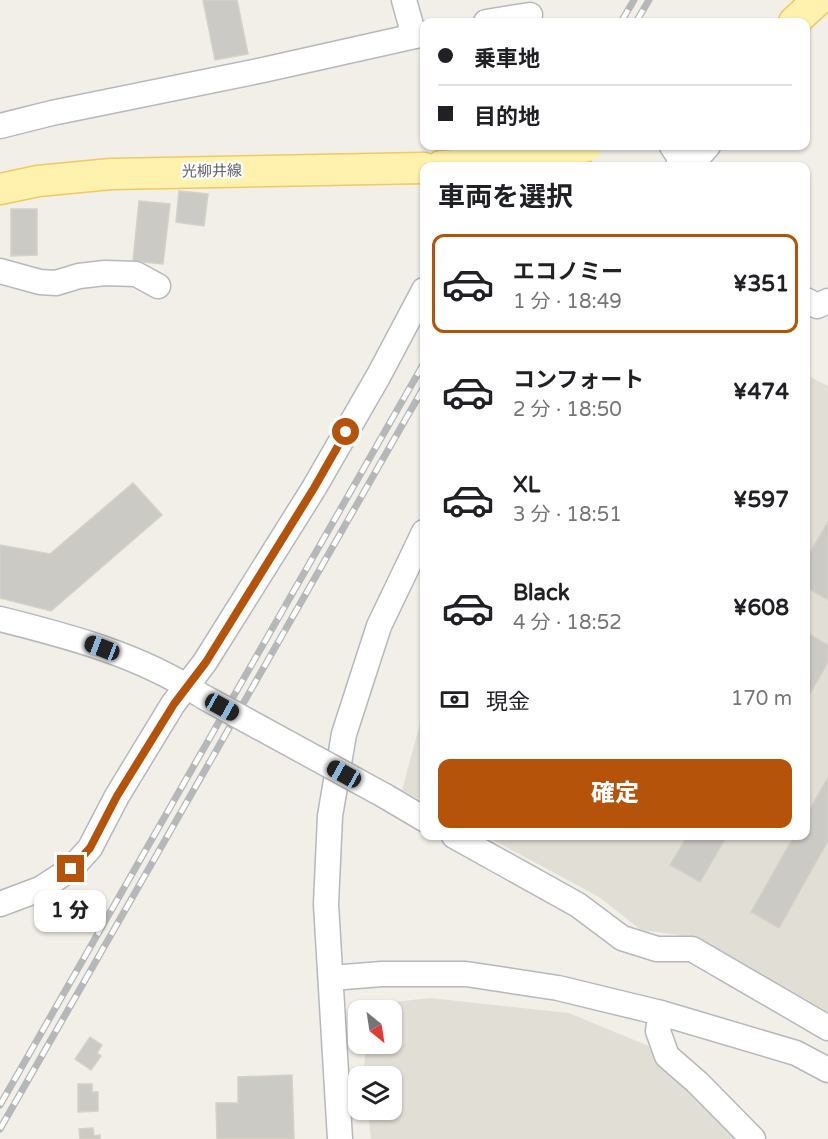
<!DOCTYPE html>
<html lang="ja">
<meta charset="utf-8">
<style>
:root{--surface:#fff;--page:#f2f2f2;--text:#202124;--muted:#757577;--line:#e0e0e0;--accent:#b45309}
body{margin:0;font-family:"Varela Round","Noto Sans JP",sans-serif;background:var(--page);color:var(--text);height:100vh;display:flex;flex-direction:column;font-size:22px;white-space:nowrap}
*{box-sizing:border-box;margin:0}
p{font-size:20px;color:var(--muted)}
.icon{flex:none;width:33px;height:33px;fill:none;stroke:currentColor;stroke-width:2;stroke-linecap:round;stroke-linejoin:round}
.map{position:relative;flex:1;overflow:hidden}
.side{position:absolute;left:420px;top:162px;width:390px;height:678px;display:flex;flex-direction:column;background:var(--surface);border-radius:12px;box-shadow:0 2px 4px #0004}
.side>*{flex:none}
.guide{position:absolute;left:420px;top:18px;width:390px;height:132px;border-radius:12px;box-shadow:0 2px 4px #0004;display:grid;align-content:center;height:132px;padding:0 18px;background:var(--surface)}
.needle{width:39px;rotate:150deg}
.controls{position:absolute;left:348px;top:1000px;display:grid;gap:12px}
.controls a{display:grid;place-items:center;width:54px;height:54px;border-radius:12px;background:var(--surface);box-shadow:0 2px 4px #0004;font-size:30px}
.end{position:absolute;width:27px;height:27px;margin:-14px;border:8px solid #b45309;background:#fff;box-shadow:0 0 0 3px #fff}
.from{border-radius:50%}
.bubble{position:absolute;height:42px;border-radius:12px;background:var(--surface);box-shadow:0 2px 4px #0004;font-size:20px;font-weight:800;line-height:42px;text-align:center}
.car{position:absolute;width:18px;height:36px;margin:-18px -9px;border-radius:8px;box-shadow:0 0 4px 2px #0007;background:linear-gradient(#222 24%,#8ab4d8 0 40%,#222 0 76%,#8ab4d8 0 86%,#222 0)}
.guide b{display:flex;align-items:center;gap:21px;height:57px;font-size:22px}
.guide b+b{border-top:2px solid var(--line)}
.guide i{width:15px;height:15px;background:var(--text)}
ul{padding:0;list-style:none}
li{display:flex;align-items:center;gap:18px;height:99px;margin:0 12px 9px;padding:0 6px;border:3px solid transparent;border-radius:12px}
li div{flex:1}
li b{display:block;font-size:22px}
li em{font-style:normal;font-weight:800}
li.selected{border-color:var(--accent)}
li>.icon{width:54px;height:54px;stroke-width:1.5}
h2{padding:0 18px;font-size:27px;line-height:72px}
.pay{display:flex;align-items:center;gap:15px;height:66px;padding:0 18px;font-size:22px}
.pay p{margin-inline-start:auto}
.cta{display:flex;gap:12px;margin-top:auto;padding:12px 18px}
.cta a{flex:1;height:69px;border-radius:12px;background:var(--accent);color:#fff;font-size:24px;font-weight:800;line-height:69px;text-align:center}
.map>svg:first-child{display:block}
.education{fill:#e1ded6}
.building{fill:#cccac5;stroke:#d6d1c6;stroke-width:1.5}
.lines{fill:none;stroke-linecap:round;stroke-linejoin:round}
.minor-casing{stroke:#b5b8bc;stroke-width:27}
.major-casing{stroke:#f2c960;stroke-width:33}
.minor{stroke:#fff;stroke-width:24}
.major{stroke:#fff2af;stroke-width:30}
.rail-casing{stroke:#b6b7b8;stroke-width:7}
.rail{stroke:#fff;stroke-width:4.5;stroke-dasharray:14;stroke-linecap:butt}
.minor-bridge-casing{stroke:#b5b8bc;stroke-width:27;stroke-linecap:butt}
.major-bridge-casing{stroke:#f2c960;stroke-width:33;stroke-linecap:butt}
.minor-bridge{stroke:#fff;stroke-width:24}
.major-bridge{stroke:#fff2af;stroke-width:30}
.route{stroke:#b45309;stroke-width:8}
.labels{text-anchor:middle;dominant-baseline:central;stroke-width:4.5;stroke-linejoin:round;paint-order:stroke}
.street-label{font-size:15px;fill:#5f6368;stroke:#fff}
</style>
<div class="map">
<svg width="828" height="1139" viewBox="0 0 828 1139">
<rect width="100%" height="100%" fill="#f1efe8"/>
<g class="education">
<path d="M806,375L828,386V1015L789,990L679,935L641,930L599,897L486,836H806Z"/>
<path d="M424,709V802L402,790Z"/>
<path d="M430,998L569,1013L651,1047L741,1139H371L368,1110H392V1077H365L364,1067L366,1044H392V1011H385L394,1002Z"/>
</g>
<g class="building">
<path d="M203,0H237L248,54L215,60Z"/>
<path d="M179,191L208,194L204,226L176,222Z"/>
<path d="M139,201L170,204L163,264L133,261Z"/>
<path d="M11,209H37V255L11,256Z"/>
<path d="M133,483L162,515L51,611L0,598V545L50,554Z"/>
<path d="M828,522V600L806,587V559Z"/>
<path d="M806,632L828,645V662L806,701Z"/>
<path d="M828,777V841L779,928L751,912L794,836H806V816Z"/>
<path d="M687,836H727L700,882L670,865Z"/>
<path d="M90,1037L102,1045L97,1053L101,1056L91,1070L75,1059Z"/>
<path d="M292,1075L294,1139H217L216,1103H238V1077Z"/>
<path d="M78,1084H92V1092H98V1111L78,1112Z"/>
<path d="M93,1128L94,1136L100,1135V1139H80L79,1129Z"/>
</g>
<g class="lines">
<g class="minor-casing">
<g id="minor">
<path d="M404,0L414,36"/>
<path d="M486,22L530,15"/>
<path d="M0,126L52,113L263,70L424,34"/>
<path d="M672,146L679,157V166"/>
<path d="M690,166L708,146"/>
<path d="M0,271L40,282L56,283L79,276L105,273L136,274L158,286"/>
<path d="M806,300L817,306L828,301"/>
<path d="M0,619C68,636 140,655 199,694"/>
<path d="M385,796L424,819"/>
<path d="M454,836L578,905L622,938L657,949H692L828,1028"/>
<path d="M0,904L40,889L71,869L90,848L117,796L173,704L205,662L314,488L379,375L424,290"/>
<path d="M331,978L382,974H466L558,988L661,1013L796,1053L828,1070"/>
<path d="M661,1013L658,1031L667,1056L698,1083L753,1139"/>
<path d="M340,1139L326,904L330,816L344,734L379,626L424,532"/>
</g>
</g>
<g class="major-casing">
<g id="major">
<path d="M794,22L818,0"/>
<path d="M441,166L526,159"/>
<path d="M0,189L38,181L111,174L424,168"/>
</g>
</g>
<use href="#minor" class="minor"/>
<use href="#major" class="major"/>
<g class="rail-casing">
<g id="rail">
<path d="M621,22L634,0"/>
<path d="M636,22L649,0"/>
<path d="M537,166L549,146"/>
<path d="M551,166L564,146"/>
<path d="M0,1105L424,363"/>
<path d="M0,1129L424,387"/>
</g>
</g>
<use href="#rail" class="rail"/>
<g class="minor-bridge-casing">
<path id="minor-bridge" d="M202,696L385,796"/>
</g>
<g class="major-bridge-casing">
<path id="major-bridge" d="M526,159L561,154L587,146"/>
</g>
<use href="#minor-bridge" class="minor-bridge"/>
<use href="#major-bridge" class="major-bridge"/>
</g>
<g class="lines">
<path class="route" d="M71,869L90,848L117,796L174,704L206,662L314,488L346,432"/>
</g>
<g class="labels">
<g class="street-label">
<text transform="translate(212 171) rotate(-1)">光柳井線</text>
</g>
</g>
</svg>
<div class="controls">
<a><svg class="needle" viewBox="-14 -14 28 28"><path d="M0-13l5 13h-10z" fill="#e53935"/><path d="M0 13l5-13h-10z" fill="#757577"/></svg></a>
<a><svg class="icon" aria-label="layers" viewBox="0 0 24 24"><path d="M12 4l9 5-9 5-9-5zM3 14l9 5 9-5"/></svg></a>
</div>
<i class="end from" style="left:346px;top:432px"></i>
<i class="end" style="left:71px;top:869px"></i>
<div class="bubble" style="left:34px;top:890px;width:72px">1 分</div>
<i class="car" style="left:102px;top:648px;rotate:291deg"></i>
<i class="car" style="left:222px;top:707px;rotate:119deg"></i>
<i class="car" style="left:344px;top:774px;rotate:299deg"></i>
<div class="guide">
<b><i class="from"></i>乗車地</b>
<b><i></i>目的地</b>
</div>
<section class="side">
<h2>車両を選択</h2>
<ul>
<li class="selected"><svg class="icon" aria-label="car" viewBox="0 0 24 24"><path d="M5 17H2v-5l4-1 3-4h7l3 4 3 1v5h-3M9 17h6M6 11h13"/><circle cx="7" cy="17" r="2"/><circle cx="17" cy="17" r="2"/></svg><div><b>エコノミー</b><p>1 分 · 18:49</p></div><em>¥351</em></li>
<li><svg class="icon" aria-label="car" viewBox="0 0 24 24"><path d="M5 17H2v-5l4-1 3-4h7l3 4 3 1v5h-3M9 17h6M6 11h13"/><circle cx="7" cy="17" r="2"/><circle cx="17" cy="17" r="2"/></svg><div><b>コンフォート</b><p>2 分 · 18:50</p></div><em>¥474</em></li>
<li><svg class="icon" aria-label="car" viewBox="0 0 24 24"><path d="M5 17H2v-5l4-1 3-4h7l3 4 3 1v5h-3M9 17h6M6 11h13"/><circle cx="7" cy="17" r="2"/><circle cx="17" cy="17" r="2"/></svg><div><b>XL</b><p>3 分 · 18:51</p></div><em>¥597</em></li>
<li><svg class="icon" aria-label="car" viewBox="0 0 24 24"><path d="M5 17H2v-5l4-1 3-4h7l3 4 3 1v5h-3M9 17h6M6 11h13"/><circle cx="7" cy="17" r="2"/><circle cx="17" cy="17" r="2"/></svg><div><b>Black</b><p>4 分 · 18:52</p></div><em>¥608</em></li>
</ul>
<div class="pay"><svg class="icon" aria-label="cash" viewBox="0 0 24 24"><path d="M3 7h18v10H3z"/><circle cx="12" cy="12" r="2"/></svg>現金<p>170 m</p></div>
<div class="cta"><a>確定</a></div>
</section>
</div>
